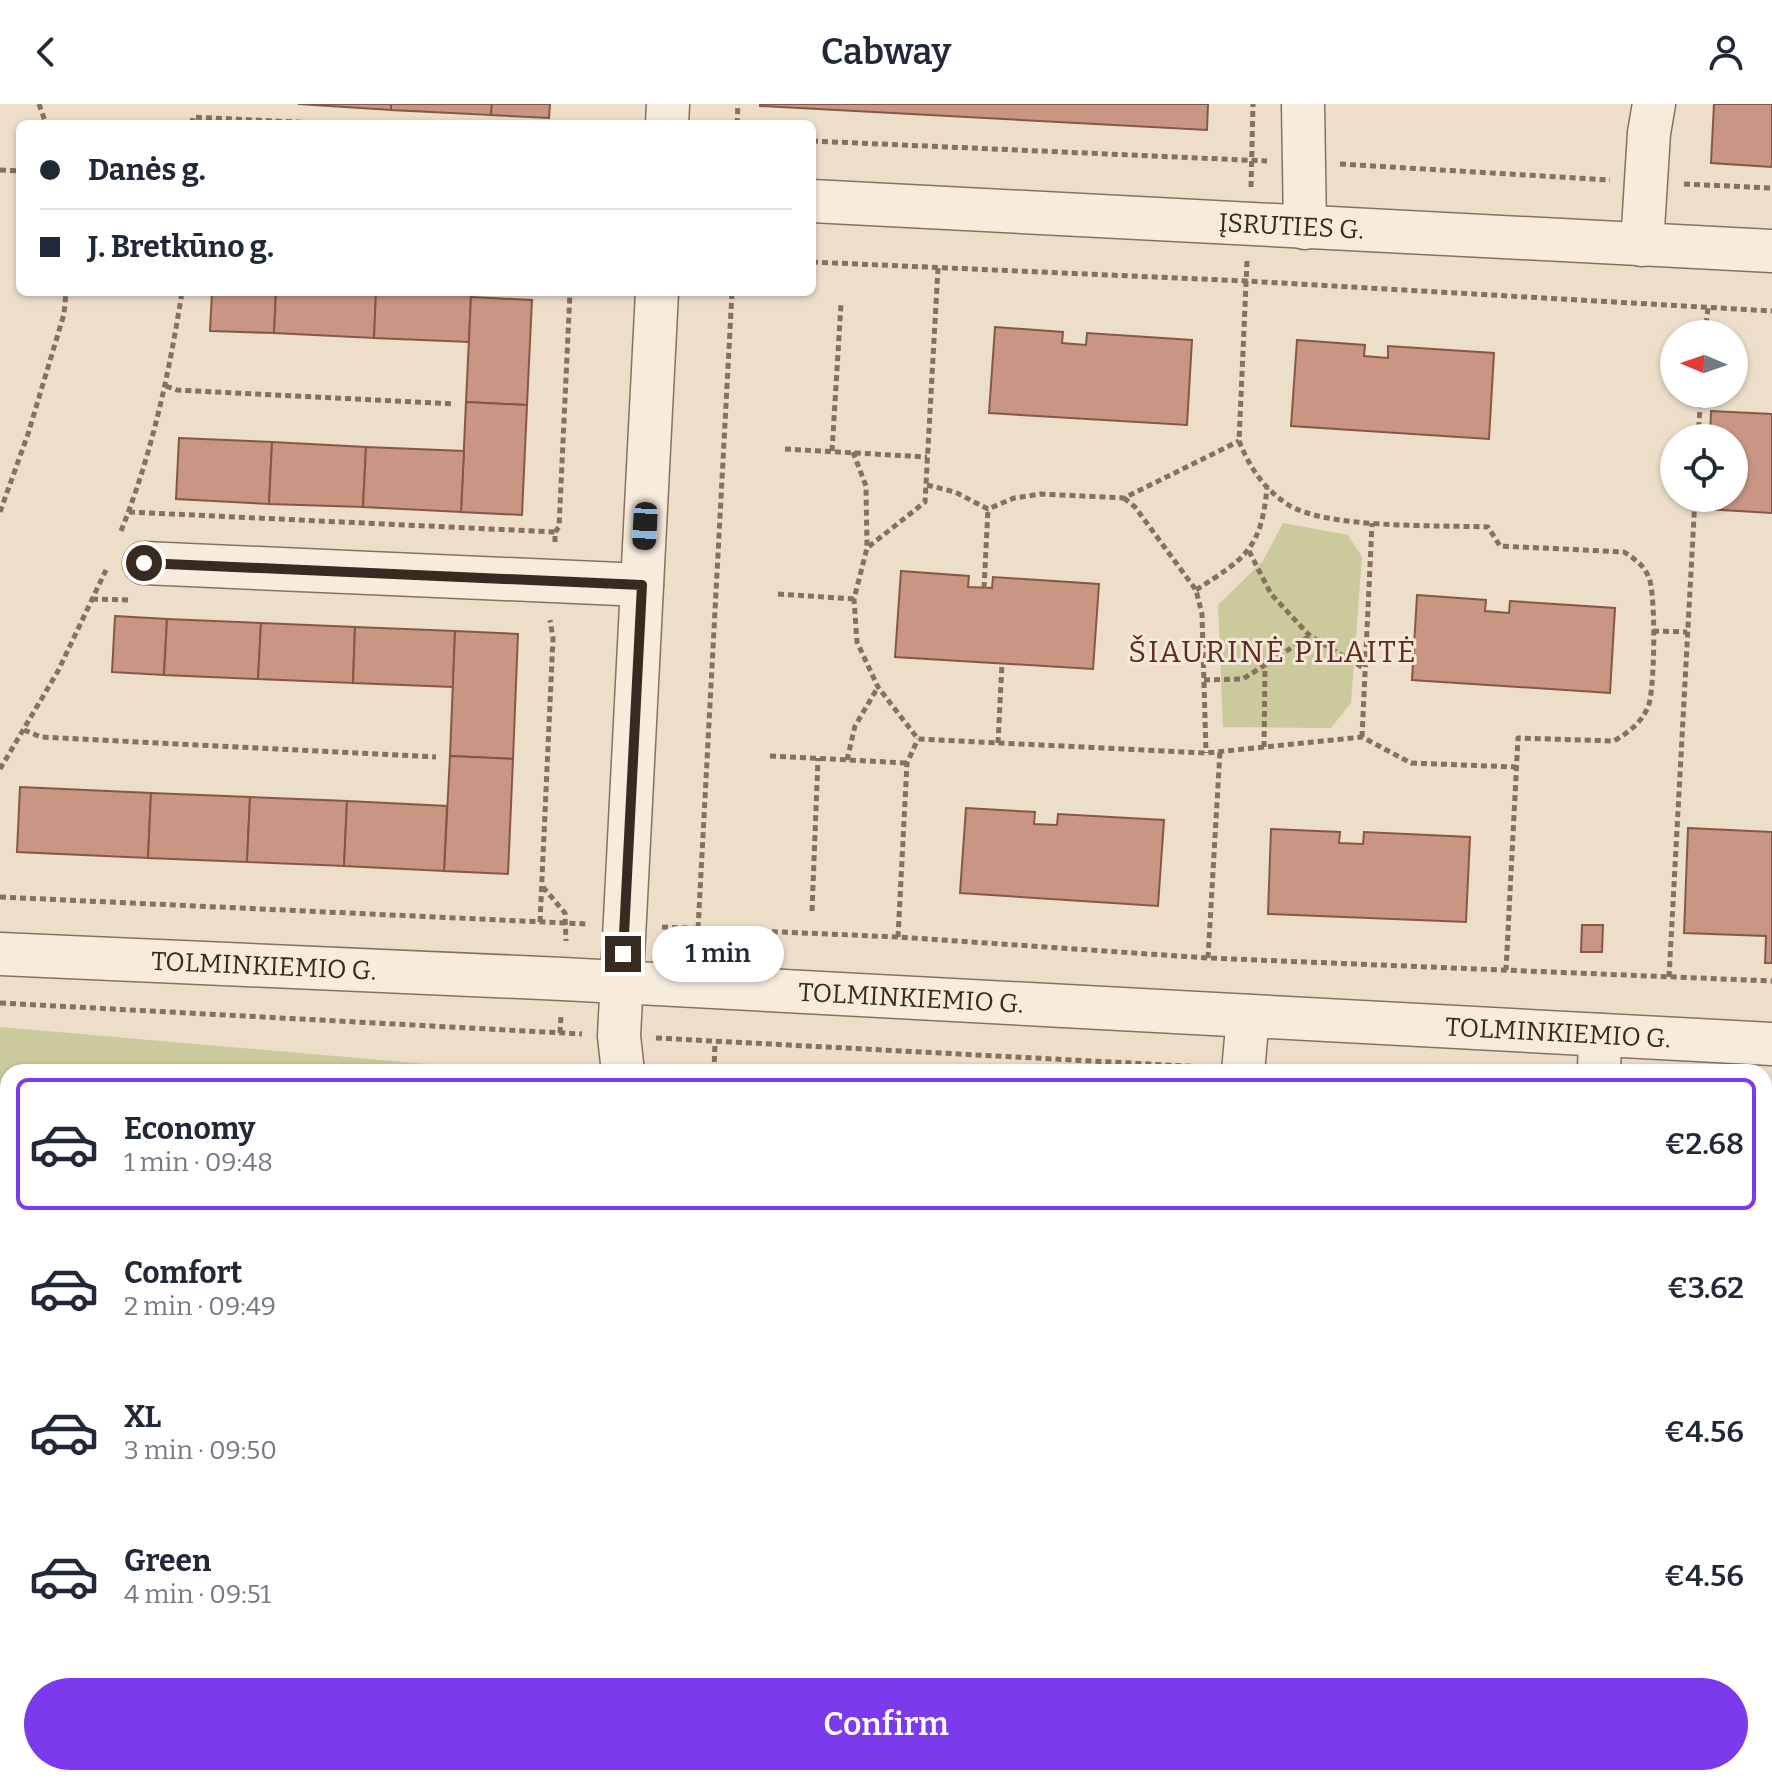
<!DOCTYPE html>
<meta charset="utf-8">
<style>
:root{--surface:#fff;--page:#f2f2f3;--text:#1f2937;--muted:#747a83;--line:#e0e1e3;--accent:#7c3aed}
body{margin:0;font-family:Bitter,serif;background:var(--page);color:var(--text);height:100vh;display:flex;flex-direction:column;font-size:30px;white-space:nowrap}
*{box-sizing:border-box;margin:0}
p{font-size:26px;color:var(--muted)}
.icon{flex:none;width:44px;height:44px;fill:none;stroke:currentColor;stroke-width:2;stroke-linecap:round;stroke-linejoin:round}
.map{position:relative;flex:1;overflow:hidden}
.sheet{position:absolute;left:0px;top:960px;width:1772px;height:722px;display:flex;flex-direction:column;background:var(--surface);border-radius:24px 24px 0 0;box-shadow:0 2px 6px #0004}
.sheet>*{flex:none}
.hud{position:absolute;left:16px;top:16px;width:800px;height:176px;border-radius:12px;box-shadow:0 2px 6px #0004;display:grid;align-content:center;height:176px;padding:0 24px;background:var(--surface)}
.needle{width:52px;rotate:272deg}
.buttons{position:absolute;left:1660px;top:216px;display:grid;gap:16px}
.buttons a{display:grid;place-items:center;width:88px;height:88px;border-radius:50%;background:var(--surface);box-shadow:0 2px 6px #0004;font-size:40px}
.end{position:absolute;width:36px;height:36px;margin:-18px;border:10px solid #392a21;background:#fff;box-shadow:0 0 0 4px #fff}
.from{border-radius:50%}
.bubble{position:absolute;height:56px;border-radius:28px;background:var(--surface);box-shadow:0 2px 6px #0004;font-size:26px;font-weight:600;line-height:56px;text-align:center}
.car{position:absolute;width:24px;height:48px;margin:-24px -12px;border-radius:10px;box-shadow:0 0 6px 2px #0007;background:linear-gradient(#222 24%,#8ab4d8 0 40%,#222 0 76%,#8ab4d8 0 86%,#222 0)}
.hud b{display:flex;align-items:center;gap:28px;height:76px;font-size:30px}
.hud b+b{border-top:2px solid var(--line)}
.hud i{width:20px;height:20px;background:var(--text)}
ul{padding:14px 0 0;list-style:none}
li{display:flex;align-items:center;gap:24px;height:132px;margin:0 16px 12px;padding:0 8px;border:4px solid transparent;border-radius:12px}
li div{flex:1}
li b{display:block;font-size:30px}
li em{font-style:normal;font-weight:600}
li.active{border-color:var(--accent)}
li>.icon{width:72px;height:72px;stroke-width:1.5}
.primary-button{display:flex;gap:16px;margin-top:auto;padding:16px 24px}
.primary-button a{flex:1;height:92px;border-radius:48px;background:var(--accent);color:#fff;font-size:32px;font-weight:600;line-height:92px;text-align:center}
header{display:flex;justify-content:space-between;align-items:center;height:104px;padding:0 24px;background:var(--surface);font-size:36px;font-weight:600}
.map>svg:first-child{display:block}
.green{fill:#caca9d}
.building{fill:#c89682;stroke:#855846;stroke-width:2}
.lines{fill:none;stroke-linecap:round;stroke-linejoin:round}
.street-casing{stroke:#88705f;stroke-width:45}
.path{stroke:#88705f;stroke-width:5;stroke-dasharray:6 4;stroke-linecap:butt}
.street{stroke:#f7ecdc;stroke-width:42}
.route{stroke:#392a21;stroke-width:10}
.labels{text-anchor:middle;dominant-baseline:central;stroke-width:6;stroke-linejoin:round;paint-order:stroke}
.street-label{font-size:26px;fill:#392a21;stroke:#f4e9d8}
.quarter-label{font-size:30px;letter-spacing:2px;fill:#632923;stroke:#f4e9d8}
</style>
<header><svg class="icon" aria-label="back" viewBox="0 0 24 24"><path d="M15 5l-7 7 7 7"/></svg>Cabway<svg class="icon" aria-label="person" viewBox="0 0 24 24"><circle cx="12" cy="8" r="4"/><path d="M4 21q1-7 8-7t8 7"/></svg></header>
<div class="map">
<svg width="1772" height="1681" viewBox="0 0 1772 1681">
<rect width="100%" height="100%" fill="#ecdec9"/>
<g class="green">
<path d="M1283,419L1348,431L1362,453L1351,599L1331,624L1223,623L1218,501L1263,457Z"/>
<path d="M0,923L520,968H8V1368L0,1362Z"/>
<rect x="1764" y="1104" width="8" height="45"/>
<rect x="1764" y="1246" width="8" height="44"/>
<path d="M302,1674H541L540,1681H309Z"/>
<path d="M862,1674H900L915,1681H849Z"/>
<path d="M1158,1674H1562V1681H1157Z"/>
</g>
<g class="building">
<path d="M298,0H391V6Z"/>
<path d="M391,0H492L491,11L391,6Z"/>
<path d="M492,0H550L549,14L491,11Z"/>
<path d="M760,0H1208L1207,26L760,2Z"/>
<path d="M1714,0H1772V63L1711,59Z"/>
<path d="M212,188H276L274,229L210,227Z"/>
<path d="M276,188H376L374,234L274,229Z"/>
<path d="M376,188H471L469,238L374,234Z"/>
<path d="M471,193L532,196L527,301L466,298Z"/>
<path d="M995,223L1063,228L1062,239L1086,241L1087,229L1192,236L1187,321L989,309Z"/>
<path d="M1297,236L1365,241L1364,252L1388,254V242L1494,249L1489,335L1291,322Z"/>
<path d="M466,298L527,301L522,411L461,408Z"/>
<path d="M1711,307L1772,310V409L1705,405L1706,394H1734V334H1710Z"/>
<path d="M179,334L272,338L269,400L176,395Z"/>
<path d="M272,338L366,343L363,403L269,400Z"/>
<path d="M366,343L464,347L461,408L363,403Z"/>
<path d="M901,467L969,472L968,483L992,484L993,473L1099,480L1093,565L895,553Z"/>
<path d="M1417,491L1486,496L1485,507L1509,509L1510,497L1615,504L1610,589L1412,576Z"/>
<path d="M115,512L167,515L164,571L112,568Z"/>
<path d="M167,515L261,519L258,575L164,571Z"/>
<path d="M261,519L355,523L353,579L258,575Z"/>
<path d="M355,523L455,527L453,583L353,579Z"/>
<path d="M455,527L518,530L513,655L450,652Z"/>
<path d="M450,652L513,655L508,770L444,767Z"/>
<path d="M20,683L151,689L148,754L17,748Z"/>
<path d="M151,689L250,693L247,758L148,754Z"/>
<path d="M250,693L347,697L344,762L247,758Z"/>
<path d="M347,697L447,702L444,767L344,762Z"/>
<path d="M966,704L1035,708L1034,720L1057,721L1058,710L1164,716L1158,802L960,789Z"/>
<path d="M1688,724L1772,728V859H1765L1766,832L1684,829Z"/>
<path d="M1271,725L1340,728L1339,739L1363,740L1364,728L1470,733L1466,818L1268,810Z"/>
<path d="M1582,821H1603L1602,848H1581Z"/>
<rect x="1764" y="1006" width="8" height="62"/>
<rect x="1764" y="1068" width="8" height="29"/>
<rect x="1764" y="1294" width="8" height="102"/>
<path d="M0,1444L8,1448V1537L0,1533Z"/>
<rect x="1764" y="1566" width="8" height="92"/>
<rect x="691" y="1674" width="85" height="7"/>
<path d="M992,1674H1084L1083,1681H991Z"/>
</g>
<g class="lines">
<g class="street-casing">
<g id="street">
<path d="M1303,0L1305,124"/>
<path d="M667,20L668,0"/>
<path id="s1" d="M812,97L1772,147"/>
<path d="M1642,141L1649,29L1654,0"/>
<path d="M144,459L642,481"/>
<path id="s2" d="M0,850L563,875L1772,940"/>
<path d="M623,968L619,932L657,188"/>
<path d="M1243,968L1248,912"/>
<path d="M1599,968L1600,931"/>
<path d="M1764,1464H1772"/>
<path d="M12,1674L24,1681"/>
<path d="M1619,1674V1681"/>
<path d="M603,1681V1674"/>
</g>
</g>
<g class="path">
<path d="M39,0L46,20"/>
<path d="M192,20L193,13L335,20"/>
<path d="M737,20L738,0"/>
<path d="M812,37L1267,57"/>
<path d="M1340,60L1610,76"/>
<path d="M0,66L20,67"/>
<path d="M1684,80L1772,84"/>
<path d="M1251,83L1253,0"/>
<path d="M1247,157L1239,337C1249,362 1263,384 1287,400C1324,425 1440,421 1488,423L1500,442L1624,448C1635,455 1644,461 1649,474C1656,490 1655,587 1648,603C1641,619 1629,628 1614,637L1518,634L1506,866"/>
<path d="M812,158L1246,177L1772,207"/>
<path d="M938,164L925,398L867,444L854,495L857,538L878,583L918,635L1206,649L1362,633L1411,659L1516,663"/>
<path d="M1705,230L1708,204"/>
<path d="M166,282L177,286L455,300"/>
<path d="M1698,334L1701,290"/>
<path d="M785,345L927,353"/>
<path d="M832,347L841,200"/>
<path d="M853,348L866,382L867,443"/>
<path d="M927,381L955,388L988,405L1014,394L1041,390L1124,394L1239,337"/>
<path d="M1124,394L1135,403L1196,486L1202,510L1206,649"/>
<path d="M0,408L28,330L64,210L66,188"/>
<path d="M129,408L555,428"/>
<path d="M121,427C152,350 169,270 182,188"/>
<path d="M555,438V428L559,423L570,188"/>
<path d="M1249,447L1271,490L1310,532L1365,565"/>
<path d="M984,484L988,405"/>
<path d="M1196,486C1245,454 1261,446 1267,384"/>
<path d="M778,490L854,495"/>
<path d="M92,495L129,496"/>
<path d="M1653,527L1687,528"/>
<path d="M1204,576L1243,575L1310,532"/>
<path d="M24,626L41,633L436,653"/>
<path d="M1362,633L1372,419"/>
<path d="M998,639L1002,559"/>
<path d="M1264,643L1265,562"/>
<path d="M770,652L907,659"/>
<path d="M847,656L855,622L878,583"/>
<path d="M0,665L58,567L106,466"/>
<path d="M543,783L565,809L566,837"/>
<path d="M0,793L588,820"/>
<path d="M812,807L818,654"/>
<path d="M540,818L553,534L550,516"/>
<path d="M662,823L898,833L1208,854L1772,877"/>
<path d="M898,833L907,659L918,635"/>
<path d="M697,844L732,188"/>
<path d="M1208,854L1220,647"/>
<path d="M1669,873L1695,394"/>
<path d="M0,899L582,930"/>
<path d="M560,929L561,911"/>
<path d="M656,934L1205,963"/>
<path d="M1279,967L1292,968"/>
<path d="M714,968L715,938"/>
<path d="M1764,995L1772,996"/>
<path d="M1764,1416L1765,1396"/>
<path d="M1764,1509L1772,1510"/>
<path d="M1764,1554H1772"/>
<path d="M1764,1668H1772"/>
<path d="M112,1674L124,1681"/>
<path d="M1670,1674V1681"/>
<path d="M678,1681V1674"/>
</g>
<use href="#street" class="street"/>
</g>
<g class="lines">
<path class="route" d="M144,459L642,481L623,850"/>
</g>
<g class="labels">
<g class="street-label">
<text stroke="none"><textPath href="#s1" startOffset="480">ĮSRUTIES G.</textPath></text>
<text stroke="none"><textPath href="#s2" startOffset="264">TOLMINKIEMIO G.</textPath></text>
<text stroke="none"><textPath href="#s2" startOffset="912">TOLMINKIEMIO G.</textPath></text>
<text stroke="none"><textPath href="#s2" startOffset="1560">TOLMINKIEMIO G.</textPath></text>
</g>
<g class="quarter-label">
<text x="1273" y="548">ŠIAURINĖ PILAITĖ</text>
</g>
</g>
</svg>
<div class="buttons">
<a><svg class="needle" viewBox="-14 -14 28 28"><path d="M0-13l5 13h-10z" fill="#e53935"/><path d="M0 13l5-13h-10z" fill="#747a83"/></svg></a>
<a><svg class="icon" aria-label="locate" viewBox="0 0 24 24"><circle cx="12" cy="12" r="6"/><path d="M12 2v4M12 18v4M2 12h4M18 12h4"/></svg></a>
</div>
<i class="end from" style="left:144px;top:459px"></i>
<i class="end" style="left:623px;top:850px"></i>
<div class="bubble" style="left:652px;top:822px;width:132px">1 min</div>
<i class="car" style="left:645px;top:422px;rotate:183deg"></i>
<div class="hud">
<b><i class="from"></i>Danės g.</b>
<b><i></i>J. Bretkūno g.</b>
</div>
<section class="sheet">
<ul>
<li class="active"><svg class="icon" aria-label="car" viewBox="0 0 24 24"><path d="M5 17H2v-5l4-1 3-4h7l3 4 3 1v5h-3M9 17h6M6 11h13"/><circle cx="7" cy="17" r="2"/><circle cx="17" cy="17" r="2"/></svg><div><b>Economy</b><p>1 min · 09:48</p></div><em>€2.68</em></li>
<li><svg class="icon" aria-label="car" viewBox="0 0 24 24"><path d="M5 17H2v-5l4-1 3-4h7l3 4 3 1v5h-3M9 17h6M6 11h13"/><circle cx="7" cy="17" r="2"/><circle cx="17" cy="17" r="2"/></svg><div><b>Comfort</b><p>2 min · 09:49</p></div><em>€3.62</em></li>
<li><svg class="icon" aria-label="car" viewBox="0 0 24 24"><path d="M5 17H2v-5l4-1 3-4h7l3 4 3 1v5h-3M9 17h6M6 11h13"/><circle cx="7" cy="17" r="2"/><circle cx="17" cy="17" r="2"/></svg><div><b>XL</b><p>3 min · 09:50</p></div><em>€4.56</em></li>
<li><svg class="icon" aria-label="car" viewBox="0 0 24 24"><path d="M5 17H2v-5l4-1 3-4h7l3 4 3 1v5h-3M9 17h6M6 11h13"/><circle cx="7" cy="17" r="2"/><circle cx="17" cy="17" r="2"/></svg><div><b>Green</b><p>4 min · 09:51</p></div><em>€4.56</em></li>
</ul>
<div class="primary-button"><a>Confirm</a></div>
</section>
</div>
